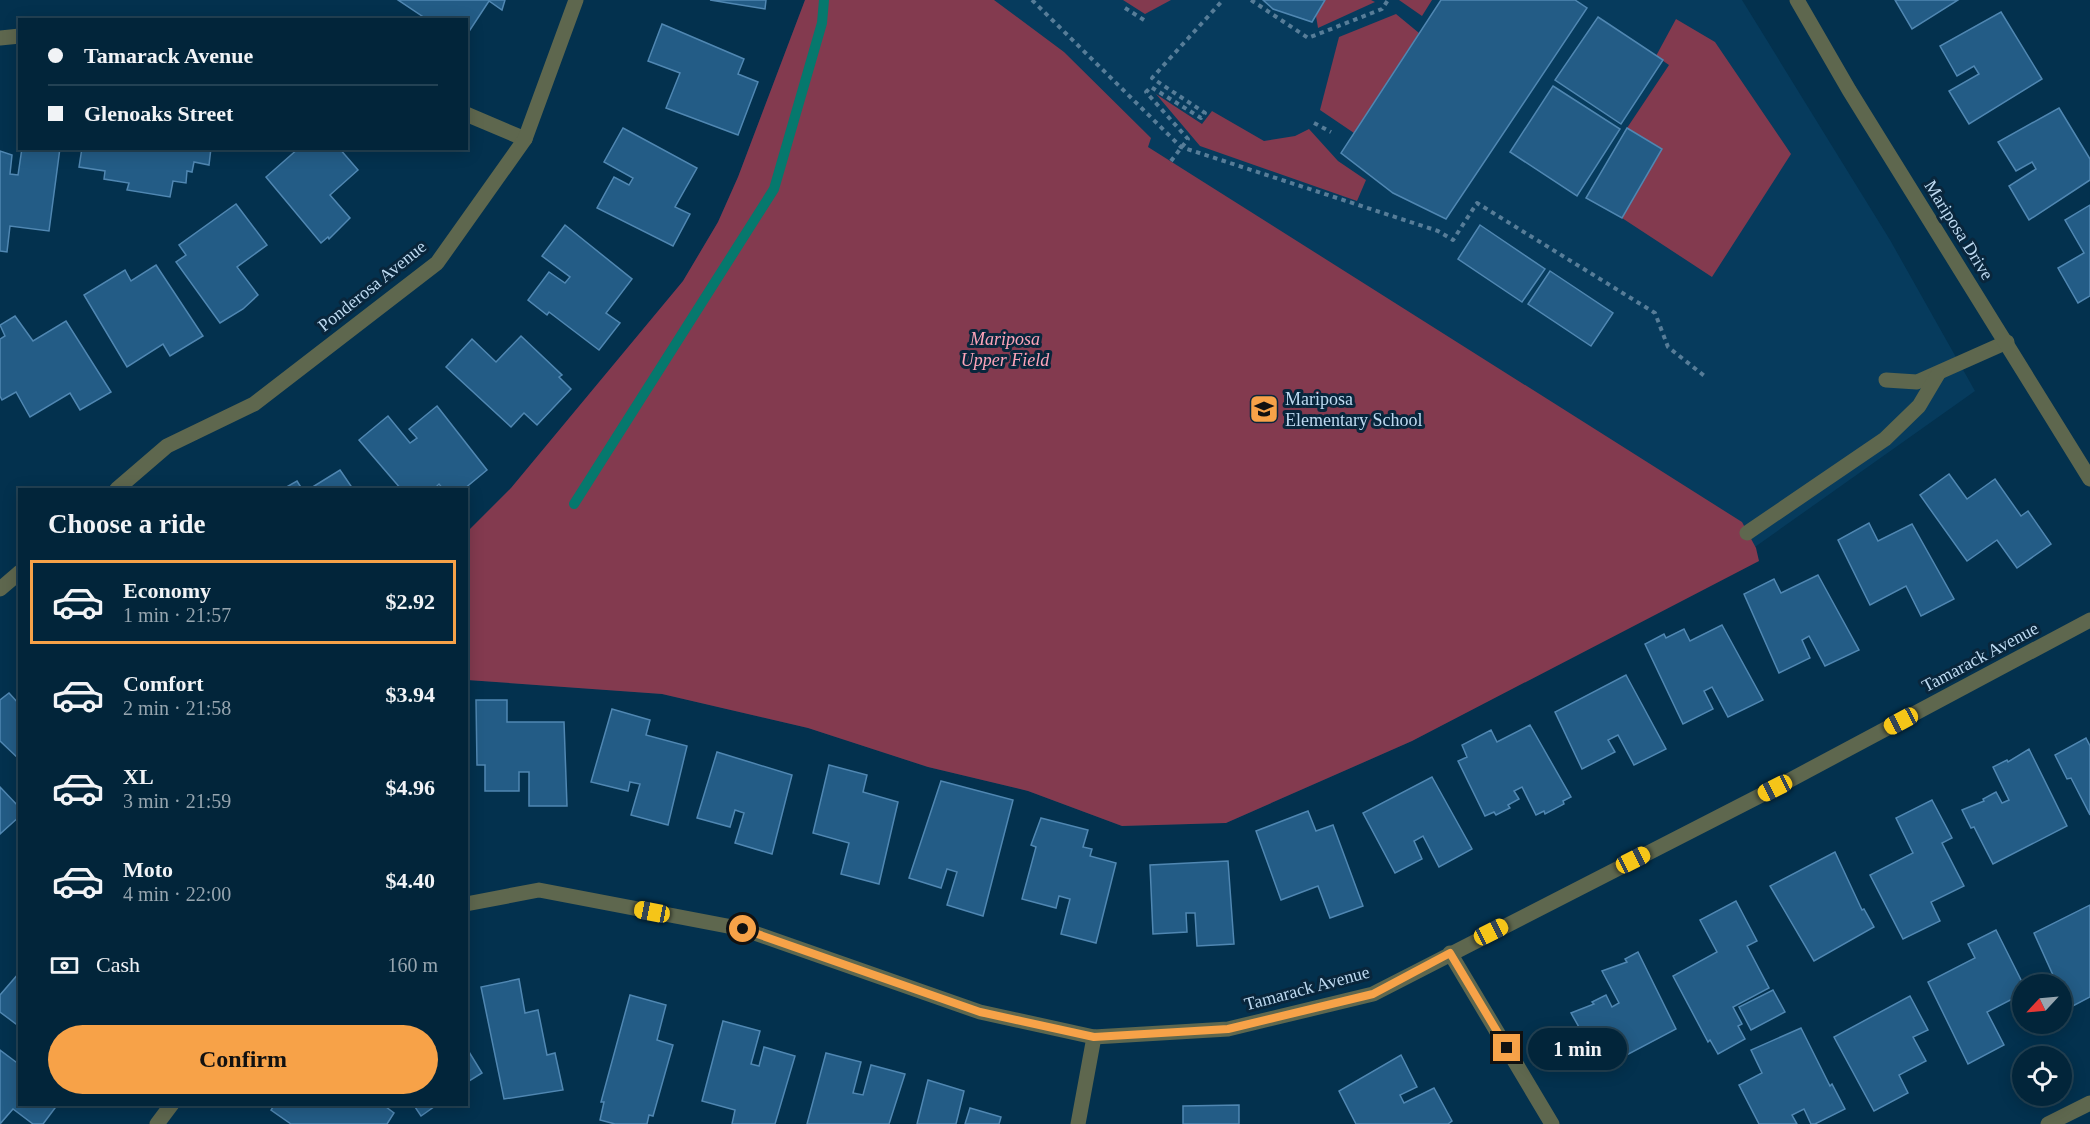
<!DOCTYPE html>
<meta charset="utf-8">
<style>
:root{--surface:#02253a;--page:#0c2d42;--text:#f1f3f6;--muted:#96a5af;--line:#234254;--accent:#f7a248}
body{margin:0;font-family:"Times New Roman",serif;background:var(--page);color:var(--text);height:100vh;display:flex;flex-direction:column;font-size:22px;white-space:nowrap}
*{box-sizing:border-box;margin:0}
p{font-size:20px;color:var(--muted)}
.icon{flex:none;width:33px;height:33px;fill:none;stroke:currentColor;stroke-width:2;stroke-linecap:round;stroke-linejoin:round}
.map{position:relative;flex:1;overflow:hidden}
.panel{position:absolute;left:18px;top:488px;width:450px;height:618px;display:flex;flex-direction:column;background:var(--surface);border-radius:0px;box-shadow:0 3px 15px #0003,0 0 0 2px var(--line)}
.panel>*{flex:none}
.banner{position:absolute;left:18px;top:18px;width:450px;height:132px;border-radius:0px;box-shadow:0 3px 15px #0003,0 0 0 2px var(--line);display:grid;align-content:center;height:132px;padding:0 30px;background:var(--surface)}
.needle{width:39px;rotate:244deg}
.fabs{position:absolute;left:2012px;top:974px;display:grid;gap:12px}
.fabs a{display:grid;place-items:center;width:60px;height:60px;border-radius:50%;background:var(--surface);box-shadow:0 3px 15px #0003,0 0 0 2px var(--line);font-size:30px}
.end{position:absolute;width:27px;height:27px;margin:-14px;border:8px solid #f7a248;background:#111;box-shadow:0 0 0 3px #111}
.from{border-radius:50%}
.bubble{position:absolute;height:42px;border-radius:21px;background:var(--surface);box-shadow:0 3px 15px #0003,0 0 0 2px var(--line);font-size:20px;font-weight:700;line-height:42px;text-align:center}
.car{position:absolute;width:18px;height:36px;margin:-18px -9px;border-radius:8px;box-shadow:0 0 4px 2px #0007;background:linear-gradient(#f5c518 24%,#345 0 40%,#f5c518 0 76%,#345 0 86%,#f5c518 0)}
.banner b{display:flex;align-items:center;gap:21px;height:57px;font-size:22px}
.banner b+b{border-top:2px solid var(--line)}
.banner i{width:15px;height:15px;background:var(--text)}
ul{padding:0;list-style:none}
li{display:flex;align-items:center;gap:18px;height:84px;margin:0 12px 9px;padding:0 18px;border:3px solid transparent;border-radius:0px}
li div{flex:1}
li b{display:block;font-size:22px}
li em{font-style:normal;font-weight:700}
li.on{border-color:var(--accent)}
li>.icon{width:54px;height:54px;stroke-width:1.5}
h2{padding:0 30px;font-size:27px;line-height:72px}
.pay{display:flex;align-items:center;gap:15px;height:66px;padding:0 30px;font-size:22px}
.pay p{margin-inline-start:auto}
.primary-button{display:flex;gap:12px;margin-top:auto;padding:12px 30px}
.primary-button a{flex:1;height:69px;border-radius:36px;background:var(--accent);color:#111;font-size:24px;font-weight:700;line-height:69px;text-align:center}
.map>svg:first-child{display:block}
.built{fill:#063b5d}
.green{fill:#833a4f}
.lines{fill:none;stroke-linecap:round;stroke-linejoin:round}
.stream{stroke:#06786d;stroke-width:10}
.building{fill:#235c86;stroke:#5087b2;stroke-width:1.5}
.path{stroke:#577d98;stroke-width:4;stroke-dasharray:4.5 4.5;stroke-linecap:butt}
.lane{stroke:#5e674e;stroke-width:15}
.street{stroke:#5e674e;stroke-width:15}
.route{stroke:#f7a248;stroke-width:8}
.labels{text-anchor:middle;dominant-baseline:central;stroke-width:6;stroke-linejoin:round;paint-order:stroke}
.street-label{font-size:18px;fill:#bedaf1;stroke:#09263c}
.park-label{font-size:18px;font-style:italic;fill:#fda4b9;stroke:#09263c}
.poi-label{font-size:18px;fill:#bedaf1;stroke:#09263c;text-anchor:start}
</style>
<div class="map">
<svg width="2090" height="1124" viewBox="0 0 2090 1124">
<rect width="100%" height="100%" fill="#03314e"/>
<path class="built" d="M805,0H1742L1890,240L1975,391L1680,600L1412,741L1226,823L1122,826L1028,791L928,767L808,728L662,694L467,680L466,533L511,488L683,281L718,222L738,177Z"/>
<g class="green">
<path d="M805,0H994L1064,52L1151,138L1148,147L1742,522L1756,548L1759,561L1412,741L1226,823L1122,826L1028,791L928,767L808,728L662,694L467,680L466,533L511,488L683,281L718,222L738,177Z"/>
<path d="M1123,0H1171L1145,14Z"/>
<path d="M1325,0H1371L1375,2L1318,28L1316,16Z"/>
<path d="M1399,0H1432L1422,16Z"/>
<path d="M1396,14L1419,33L1354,133L1320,110L1339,37Z"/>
<path d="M1676,19L1715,42L1791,154L1712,277L1622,218L1662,149L1627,128L1669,65L1656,56Z"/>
<path d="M1156,94L1202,124L1212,111L1264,141L1295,136L1309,129L1338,161L1366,180L1357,201L1200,146Z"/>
</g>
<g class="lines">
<path class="stream" d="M574,504L774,189L822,23L824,0"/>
</g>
<g class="building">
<path d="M398,0H505L502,10L489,1L466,36V20H428Z"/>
<path d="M710,0H766L765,9Z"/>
<path d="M1263,0H1325L1312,22L1273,9Z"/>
<path d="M1441,0H1575L1587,8L1446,219L1393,193L1341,153Z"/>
<path d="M1895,0H1958L1912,29Z"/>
<path d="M2001,12L2042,79L1969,124L1949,91L1979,74L1974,66L1957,76L1940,46Z"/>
<path d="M1598,17L1663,60L1621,124L1555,80Z"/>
<path d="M662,24L744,59L738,74L758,82L738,135L666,108L680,73L648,61Z"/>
<path d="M1553,86L1620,129L1577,196L1510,152Z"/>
<path d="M2059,108L2090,159V180L2029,220L2009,186L2036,169L2032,162L2016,171L1998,142Z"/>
<path d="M623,128L697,168L675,207L690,214L673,246L597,208L614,177L629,185L633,178L604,162Z"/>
<path d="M1627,128L1662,149L1622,218L1586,198Z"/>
<path d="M22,148H60L49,231L10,226L7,252L0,251V151L12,155L10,174L18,175Z"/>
<path d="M82,148H211L209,165L194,162L192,172L187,171L186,183L173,181L170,197L127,190L129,183L104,179L105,171L79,167Z"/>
<path d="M299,148H339L358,170L330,195L350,218L329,239L328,237L321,243L266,177Z"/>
<path d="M236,204L267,245L237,267L258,295L243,309L220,323L176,262L186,255L179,245Z"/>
<path d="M2090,205V296L2078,303L2058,268L2084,253L2065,220Z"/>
<path d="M565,225L632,279L606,313L620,323L599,350L549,312L547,315L528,300L549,272L565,283L570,277L542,256Z"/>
<path d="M1480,225L1545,269L1522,302L1458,259Z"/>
<path d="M156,265L203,336L170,356L163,344L127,367L84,295L125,270L131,281Z"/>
<path d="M1550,271L1613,313L1591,346L1528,304Z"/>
<path d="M15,316L33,341L66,321L111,392L80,410L70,393L30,417L16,392L2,400L0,396V339L5,336L0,325Z"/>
<path d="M521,336L562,375L559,377L571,389L537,425L524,413L511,427L446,367L472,339L496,362Z"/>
<path d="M437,406L487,470L464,489H443L439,484L434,489H401L359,440L388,416L410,443L417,438L409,429Z"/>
<path d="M340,470L353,489H312L311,488Z"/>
<path d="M1949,474L1967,499L1995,479L2021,516L2028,511L2051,544L2017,568L1997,540L1967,561L1920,495Z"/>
<path d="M297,481L302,489H283Z"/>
<path d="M1869,523L1878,541L1912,524L1954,599L1921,616L1906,586L1870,605L1838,540Z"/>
<path d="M1818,575L1859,650L1825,666L1809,636L1802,640L1810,658L1779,673L1744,594L1774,579L1781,593Z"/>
<path d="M1722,625L1763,700L1728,717L1712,687L1704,691L1713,709L1683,724L1645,644L1664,634L1666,638L1684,629L1690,641Z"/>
<path d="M1626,675L1666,749L1634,765L1618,735L1608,740L1615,752L1582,769L1555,712Z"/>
<path d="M9,693L20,705V760L0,741V700Z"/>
<path d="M476,700H507V722H564L567,806H529V772H519V791H485V765H477Z"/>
<path d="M612,709L650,720L646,735L687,746L668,825L631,815L640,784L630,782L628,791L591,782Z"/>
<path d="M1530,725L1571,797L1563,801L1564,804L1545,814L1544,811L1536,815L1522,787L1514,791L1519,799L1508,805L1510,808L1496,815L1494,812L1485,816L1458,761L1467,757L1462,745L1491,730L1497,742Z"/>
<path d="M2086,738L2090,746V815L2071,778L2067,779L2055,755Z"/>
<path d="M2029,749L2067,826L1993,864L1974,827L1971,828L1962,810L1984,801L1983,799L1996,792L2002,803L2009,800L1993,767L2007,760L2008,762Z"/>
<path d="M717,752L792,775L772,854L735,843L744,813L735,810L730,827L697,818Z"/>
<path d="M829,765L867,775L863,792L898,802L879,884L841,874L849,843L813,833Z"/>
<path d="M1432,777L1472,849L1439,867L1423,836L1414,841L1422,859L1395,873L1363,813Z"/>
<path d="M941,781L1013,800L983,916L947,905L957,872L947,869L941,888L909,878Z"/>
<path d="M0,787L20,808V816L0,834Z"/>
<path d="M1932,800L1952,838L1942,843L1964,886L1931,902L1940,921L1903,939L1870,875L1913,853L1896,818Z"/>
<path d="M1308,811L1316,831L1333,825L1363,906L1330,918L1318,886L1281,900L1256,831Z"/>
<path d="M1041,818L1088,830L1083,847L1092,849L1090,856L1116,863L1096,943L1061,934L1070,899L1059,896L1056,908L1022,899L1036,847L1031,845Z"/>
<path d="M1835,852L1862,910L1864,909L1874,927L1814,961L1770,886Z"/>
<path d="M1228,861L1234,944L1197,946L1195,913H1186L1187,932L1153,934L1150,865Z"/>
<path d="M1736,901L1757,941L1747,946L1769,988L1733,1007L1742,1024L1738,1026L1745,1039L1718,1054L1710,1040L1708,1042L1673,976L1717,952L1700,920Z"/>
<path d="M2090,905V997L2069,1008L2061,991V984H2057L2034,933Z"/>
<path d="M1996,930L2023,984L2022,994L1987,1012L2004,1045L1968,1064L1928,982L1975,958L1968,944Z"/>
<path d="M1638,952L1676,1029L1602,1068L1571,1013L1594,1004L1592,1002L1606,995L1612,1007L1619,1003L1602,971L1627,962L1625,959Z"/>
<path d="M19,973H20V1027L0,1012V995Z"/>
<path d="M519,979L525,1013L538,1010L547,1055L555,1053L563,1090L504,1099L481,987Z"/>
<path d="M1773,990L1785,1012L1751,1030L1739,1007Z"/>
<path d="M630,995L666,1005L657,1040L673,1045L653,1116L649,1115L647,1124H615L600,1120L604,1102H601Z"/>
<path d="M1910,996L1928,1030L1913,1037L1926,1061L1899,1075L1908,1093L1874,1111L1834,1037Z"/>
<path d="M723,1021L760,1031L751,1064L759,1066L764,1047L795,1056L775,1124H732L735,1110L702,1101Z"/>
<path d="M1801,1028L1830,1086L1832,1084L1845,1109L1815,1124H1811L1804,1109L1792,1115L1797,1124H1759L1739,1085L1762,1073L1751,1050Z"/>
<path d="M466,1047L482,1073L466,1083Z"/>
<path d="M0,1050L20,1065V1104H58L43,1124H33L13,1109L0,1124Z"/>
<path d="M826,1053L861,1062L853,1093L863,1095L871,1065L905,1074L889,1124H807Z"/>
<path d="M1401,1055L1417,1087L1400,1095L1404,1103L1434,1088L1452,1121L1448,1124H1356L1339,1091Z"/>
<path d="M928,1080L964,1091L956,1124H917Z"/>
<path d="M275,1104H382L394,1113L387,1124H291L271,1110Z"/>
<path d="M413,1104H438L421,1116Z"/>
<path d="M1239,1105V1124H1183V1106Z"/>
<path d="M970,1108L1001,1117L999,1124H965Z"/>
</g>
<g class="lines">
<g class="path">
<path d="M1032,0L1181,147L1438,231L1453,240L1477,203L1655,313L1668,347L1707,378"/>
<path d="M1251,0L1308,38L1382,9L1388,0"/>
<path d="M1125,8L1144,20"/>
<path d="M1314,123L1331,132"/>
<path d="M1171,161L1188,139L1146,92L1151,87L1201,118L1205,113L1152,78L1223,0"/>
</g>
<g class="lane">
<path d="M1886,380L1917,382L2007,342"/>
<path d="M1747,533L1885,439L1919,406L1938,374"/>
</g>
<g class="street">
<path d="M1797,0L1849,90L2090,479"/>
<path d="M0,38L20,36"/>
<path d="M466,114L525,139"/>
<path d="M117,489L167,446L254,404L437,263L525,139L576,0"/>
<path d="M0,589L20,572"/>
<path d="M466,904L539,890L743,929L980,1012L1094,1037L1228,1029L1373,994L1775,788L2090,620"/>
<path d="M1450,953L1552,1124"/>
<path d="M157,1124L172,1104"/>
<path d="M1078,1124L1094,1037"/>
<path d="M2048,1124L2090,1103"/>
</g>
</g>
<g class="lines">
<path class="route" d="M743,929L980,1012L1094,1037L1228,1029L1373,994L1450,953L1507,1048"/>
</g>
<defs>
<g id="school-square" transform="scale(1.5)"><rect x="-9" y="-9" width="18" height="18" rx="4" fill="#f7a248" stroke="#09263c"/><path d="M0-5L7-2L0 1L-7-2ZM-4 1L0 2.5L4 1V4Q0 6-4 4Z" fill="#111"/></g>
</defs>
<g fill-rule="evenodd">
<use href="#school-square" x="1264" y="409"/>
</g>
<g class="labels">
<g class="street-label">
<text transform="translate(1959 230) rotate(58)">Mariposa Drive</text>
<text transform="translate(372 286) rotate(-39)">Ponderosa Avenue</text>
<text transform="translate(1980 657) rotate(-28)">Tamarack Avenue</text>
<text transform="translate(1307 988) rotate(-15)">Tamarack Avenue</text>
</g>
<g class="park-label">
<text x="1005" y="339">Mariposa<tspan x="1005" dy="21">Upper Field</tspan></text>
</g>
<g class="poi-label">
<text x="1285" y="399">Mariposa<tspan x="1285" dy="21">Elementary School</tspan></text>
</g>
</g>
</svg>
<div class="fabs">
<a><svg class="needle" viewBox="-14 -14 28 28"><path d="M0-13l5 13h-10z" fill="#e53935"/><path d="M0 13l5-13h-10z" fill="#96a5af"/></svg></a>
<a><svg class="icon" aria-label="locate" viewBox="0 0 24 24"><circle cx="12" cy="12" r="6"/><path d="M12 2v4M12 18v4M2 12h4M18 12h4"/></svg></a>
</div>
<i class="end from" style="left:743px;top:929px"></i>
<i class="end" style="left:1507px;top:1048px"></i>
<div class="bubble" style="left:1528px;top:1028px;width:99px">1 min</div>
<i class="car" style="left:1901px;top:721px;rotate:242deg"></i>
<i class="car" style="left:1775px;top:788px;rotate:243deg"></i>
<i class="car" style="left:1633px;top:860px;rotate:63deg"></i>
<i class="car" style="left:652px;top:912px;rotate:281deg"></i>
<i class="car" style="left:1491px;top:932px;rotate:63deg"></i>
<div class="banner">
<b><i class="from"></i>Tamarack Avenue</b>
<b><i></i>Glenoaks Street</b>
</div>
<section class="panel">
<h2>Choose a ride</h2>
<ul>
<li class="on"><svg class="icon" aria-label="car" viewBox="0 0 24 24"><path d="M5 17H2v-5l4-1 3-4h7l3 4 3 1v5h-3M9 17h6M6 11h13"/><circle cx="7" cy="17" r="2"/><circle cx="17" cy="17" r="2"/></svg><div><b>Economy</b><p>1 min · 21:57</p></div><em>$2.92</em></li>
<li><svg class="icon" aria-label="car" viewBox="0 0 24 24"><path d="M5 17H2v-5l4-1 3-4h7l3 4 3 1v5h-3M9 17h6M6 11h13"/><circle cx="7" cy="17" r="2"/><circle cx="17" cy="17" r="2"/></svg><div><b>Comfort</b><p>2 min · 21:58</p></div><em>$3.94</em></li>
<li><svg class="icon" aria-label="car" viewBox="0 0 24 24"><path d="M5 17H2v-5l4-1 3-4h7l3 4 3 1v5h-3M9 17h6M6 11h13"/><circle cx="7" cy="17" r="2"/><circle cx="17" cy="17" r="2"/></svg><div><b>XL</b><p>3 min · 21:59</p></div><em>$4.96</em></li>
<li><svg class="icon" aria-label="car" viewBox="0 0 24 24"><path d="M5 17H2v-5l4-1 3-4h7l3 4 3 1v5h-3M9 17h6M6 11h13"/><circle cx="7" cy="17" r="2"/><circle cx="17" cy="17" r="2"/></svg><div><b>Moto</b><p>4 min · 22:00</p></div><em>$4.40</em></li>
</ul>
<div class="pay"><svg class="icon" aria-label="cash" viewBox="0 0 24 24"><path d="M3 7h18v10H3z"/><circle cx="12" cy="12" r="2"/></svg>Cash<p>160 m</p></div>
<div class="primary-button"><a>Confirm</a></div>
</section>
</div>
